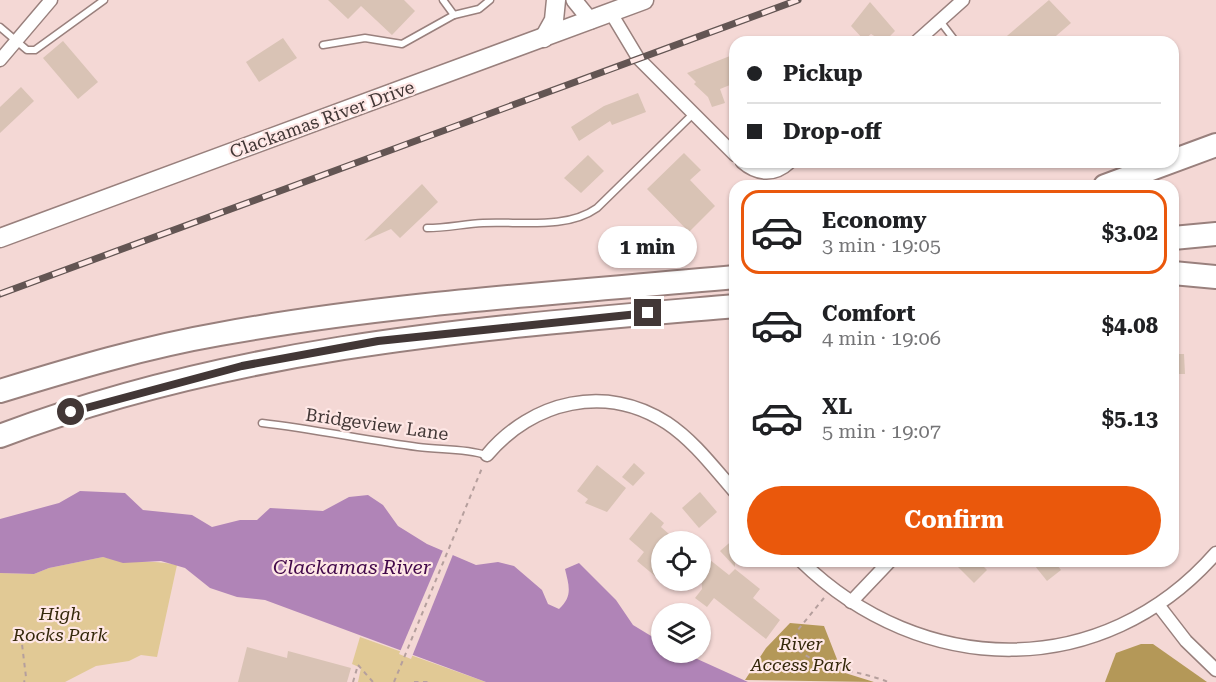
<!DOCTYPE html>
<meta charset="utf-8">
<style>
:root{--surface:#fff;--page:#f6f6f6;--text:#202124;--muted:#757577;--line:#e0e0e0;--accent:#ea580c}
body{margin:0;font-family:"Roboto Serif",serif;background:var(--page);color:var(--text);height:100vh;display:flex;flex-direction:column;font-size:22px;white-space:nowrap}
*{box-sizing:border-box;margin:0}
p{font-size:20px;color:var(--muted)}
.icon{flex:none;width:33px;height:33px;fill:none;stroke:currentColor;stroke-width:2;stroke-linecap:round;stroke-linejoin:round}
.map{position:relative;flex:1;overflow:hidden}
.drawer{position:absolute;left:729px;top:180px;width:450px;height:387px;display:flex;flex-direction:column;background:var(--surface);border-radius:18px;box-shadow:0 2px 4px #0004}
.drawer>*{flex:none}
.top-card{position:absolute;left:729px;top:36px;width:450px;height:132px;border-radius:18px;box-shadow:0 2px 4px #0004;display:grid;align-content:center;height:132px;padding:0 18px;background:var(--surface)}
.fabs{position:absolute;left:651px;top:531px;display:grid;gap:12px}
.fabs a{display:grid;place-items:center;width:60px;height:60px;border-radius:50%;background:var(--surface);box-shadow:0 2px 4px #0004;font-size:30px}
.end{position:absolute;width:27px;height:27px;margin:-14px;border:8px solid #423736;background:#fff;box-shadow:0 0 0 3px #fff}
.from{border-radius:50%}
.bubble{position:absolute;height:42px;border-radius:21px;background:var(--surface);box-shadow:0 2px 4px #0004;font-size:20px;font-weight:700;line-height:42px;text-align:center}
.top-card b{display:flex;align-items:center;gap:21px;height:57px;font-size:22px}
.top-card b+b{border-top:2px solid var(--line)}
.top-card i{width:15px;height:15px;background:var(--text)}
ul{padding:10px 0 0;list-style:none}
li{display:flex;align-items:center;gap:18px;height:84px;margin:0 12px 9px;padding:0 6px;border:3px solid transparent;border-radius:18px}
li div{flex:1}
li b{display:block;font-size:22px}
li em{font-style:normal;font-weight:700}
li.active{border-color:var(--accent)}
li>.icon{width:54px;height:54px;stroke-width:1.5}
.button{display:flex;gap:12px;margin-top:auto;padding:12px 18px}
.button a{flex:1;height:69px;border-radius:36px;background:var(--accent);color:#fff;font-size:24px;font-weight:700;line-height:69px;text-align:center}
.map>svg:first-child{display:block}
.green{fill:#e1c995}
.forest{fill:#b49858}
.water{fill:#b084b7}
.pier{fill:#f4d8d5}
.building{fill:#d9c3b5}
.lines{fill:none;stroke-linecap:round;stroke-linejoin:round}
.service-casing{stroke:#99807d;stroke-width:9}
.minor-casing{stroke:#99807d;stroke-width:15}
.tertiary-casing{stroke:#99807d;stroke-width:18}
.secondary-casing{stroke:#99807d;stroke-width:21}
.motorway-casing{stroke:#99807d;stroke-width:26}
.path{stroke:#b59f9d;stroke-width:2;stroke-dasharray:4.5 4.5;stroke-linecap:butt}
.service{stroke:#fff;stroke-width:6}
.minor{stroke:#fff;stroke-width:12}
.tertiary{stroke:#fff;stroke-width:15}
.secondary{stroke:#fff;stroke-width:18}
.motorway{stroke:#fff;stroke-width:22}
.rail-casing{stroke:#635553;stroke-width:7}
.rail{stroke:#fee7e5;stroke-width:4.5;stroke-dasharray:14;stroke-linecap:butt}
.route{stroke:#423736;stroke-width:8}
.labels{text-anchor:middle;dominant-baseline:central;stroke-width:4.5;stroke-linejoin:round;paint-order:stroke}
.street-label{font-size:18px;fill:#423736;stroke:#fee7e5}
.park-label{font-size:18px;font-style:italic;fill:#34280a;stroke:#fee7e5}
.water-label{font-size:20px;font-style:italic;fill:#42094b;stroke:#fee7e5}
</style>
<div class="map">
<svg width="1216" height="682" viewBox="0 0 1216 682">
<rect width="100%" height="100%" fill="#f4d8d5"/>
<g class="green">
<path d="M103,557C128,564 152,559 177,565L157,657L141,655L129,661L96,666L65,682H0V573L34,574L49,568Z"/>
<path d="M360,637L486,682H358L361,668L352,664Z"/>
</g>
<g class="forest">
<path d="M790,623L824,626L842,672L874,682L745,680L766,648Z"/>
<path d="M1141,644H1153L1207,682H1105L1116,653Z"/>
</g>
<path class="water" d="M80,491L125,493L143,510L192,515L212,527L240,520H257L270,508L323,511L349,497L368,495L383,505L398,526L427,544L476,565L498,562L514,566L542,590L548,604L559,609C573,596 569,586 565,569L579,563L616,600L633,625L661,642L662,652L684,653L748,682H486L265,600L237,597L210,588L185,568L161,561L123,563L103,557L49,568L34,574L0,573V519L59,503Z"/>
<path class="pier" d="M444,548L454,552L411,659L399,654Z"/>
<g class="building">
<path d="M328,0H404L415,11L392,35L361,6L348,19Z"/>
<path d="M1049,0L1071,23L1049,42H1000Z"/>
<path d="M870,2L895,31L884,42L871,34L864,40L851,26Z"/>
<path d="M283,38L297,58L259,82L246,62Z"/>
<path d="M63,41L98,82L78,99L43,58Z"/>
<path d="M735,54V83L720,89L725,103L712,107L708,97L694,84L696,82L687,73Z"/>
<path d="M21,87L34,101L0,133V107Z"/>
<path d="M638,93L646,112L612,125L610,121L579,141L571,127L604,106Z"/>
<path d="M684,153L701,170L690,180L715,206L689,232L647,189Z"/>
<path d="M588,155L604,171L581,193L564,178Z"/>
<path d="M422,184L438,202L400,238L391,229L364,241Z"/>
<path d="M1173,354H1184L1185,374H1173Z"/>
<path d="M634,463L645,473L633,486L622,477Z"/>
<path d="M597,465L626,488L607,512L585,503L588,499L577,491Z"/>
<path d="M700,492L717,512L699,528L682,508Z"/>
<path d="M651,512L664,523L661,527L678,542H662V568L655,576L637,561L644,552L629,539Z"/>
<path d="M735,538V567L720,551Z"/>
<path d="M700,552L729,575L735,569L760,589L753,598L780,620L766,639L714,598L707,607L695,598L702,589Z"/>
<path d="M952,561H978L987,570L974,583Z"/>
<path d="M1031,561H1054L1061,570L1047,581Z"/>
<path d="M247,647L287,658L288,651L351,668L347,682H238Z"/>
</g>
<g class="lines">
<g class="service-casing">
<g id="service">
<path d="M454,15L479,9L490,0"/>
<path d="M940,21L956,42"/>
<path d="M0,27L27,50H35L104,0"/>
<path d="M323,45L365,38L402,44L454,15L443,0"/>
<path d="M427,228C446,228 464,224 483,223C519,221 566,230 597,208L693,114"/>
<path d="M262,423C314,429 365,440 418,447C441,450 464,448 486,455"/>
</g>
</g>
<g class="minor-casing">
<g id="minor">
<path d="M611,13L638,58L735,155"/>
<path d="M916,42L963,0"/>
<path d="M0,60L51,0"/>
<path d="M742,162C757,175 774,177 790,162"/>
<path d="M487,455C532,401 606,383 667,423C694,441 714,468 735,492"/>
<path d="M801,561C922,679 1103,682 1216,553"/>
<path d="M851,602L890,561"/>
<path d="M1159,606L1186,641L1216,670"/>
</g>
</g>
<g class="tertiary-casing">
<path id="tertiary" d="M574,0L591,21"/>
</g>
<g class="secondary-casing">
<g id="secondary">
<path d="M544,38L554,20L556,0"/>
<path d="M0,238L644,0"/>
</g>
</g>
<g class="motorway-casing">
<g id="motorway">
<path d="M1105,186L1216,145"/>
<path d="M1173,238L1216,234"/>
<path d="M1173,273L1216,277"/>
<path d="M0,391C72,369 145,347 220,334C390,303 563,293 735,277"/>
<path d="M0,436C239,345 483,328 735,306"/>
</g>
</g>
<g class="path">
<path d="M824,598L797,631L796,648C814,667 862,671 888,682"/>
<path d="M21,636L26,677L24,682"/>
<path d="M358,665L373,682"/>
<path d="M353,682L358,665"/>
<path d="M394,682L482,468"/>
<path d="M414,682H431"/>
</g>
<use href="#service" class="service"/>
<use href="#minor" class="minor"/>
<use href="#tertiary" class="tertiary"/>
<use href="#secondary" class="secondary"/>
<use href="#motorway" class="motorway"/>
<g class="rail-casing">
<path id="rail" d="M0,294L798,0"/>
</g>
<use href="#rail" class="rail"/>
</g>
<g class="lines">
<path class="route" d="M71,412L242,366L378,341L648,313"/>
</g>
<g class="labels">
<g class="street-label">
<text transform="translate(322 119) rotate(-20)">Clackamas River Drive</text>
<text transform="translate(377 424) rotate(8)">Bridgeview Lane</text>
</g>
<g class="park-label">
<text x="60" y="613">High<tspan x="60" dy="21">Rocks Park</tspan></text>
<text x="801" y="643">River<tspan x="801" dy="21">Access Park</tspan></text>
</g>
<g class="water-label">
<text x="352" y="567">Clackamas River</text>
</g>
</g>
</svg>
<div class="fabs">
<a><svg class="icon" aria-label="locate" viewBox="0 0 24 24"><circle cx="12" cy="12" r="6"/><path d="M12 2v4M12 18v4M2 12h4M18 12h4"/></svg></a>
<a><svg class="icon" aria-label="layers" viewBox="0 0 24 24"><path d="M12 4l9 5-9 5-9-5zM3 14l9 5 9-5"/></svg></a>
</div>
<i class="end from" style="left:71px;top:412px"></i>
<i class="end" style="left:648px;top:313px"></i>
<div class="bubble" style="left:598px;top:226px;width:99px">1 min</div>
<div class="top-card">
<b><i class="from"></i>Pickup</b>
<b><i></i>Drop-off</b>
</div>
<section class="drawer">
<ul>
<li class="active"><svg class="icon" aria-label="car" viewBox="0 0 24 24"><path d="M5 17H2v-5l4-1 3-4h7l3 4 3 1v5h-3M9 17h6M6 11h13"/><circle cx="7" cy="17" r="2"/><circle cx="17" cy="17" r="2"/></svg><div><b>Economy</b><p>3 min · 19:05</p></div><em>$3.02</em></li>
<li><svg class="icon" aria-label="car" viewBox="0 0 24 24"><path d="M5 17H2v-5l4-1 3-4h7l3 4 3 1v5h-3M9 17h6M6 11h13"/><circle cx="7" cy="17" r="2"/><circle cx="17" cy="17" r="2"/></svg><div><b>Comfort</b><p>4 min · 19:06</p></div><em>$4.08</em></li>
<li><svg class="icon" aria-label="car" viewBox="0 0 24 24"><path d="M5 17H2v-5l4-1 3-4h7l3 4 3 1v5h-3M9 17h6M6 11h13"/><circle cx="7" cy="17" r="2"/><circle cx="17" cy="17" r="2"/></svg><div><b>XL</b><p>5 min · 19:07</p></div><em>$5.13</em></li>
</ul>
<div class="button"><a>Confirm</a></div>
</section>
</div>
